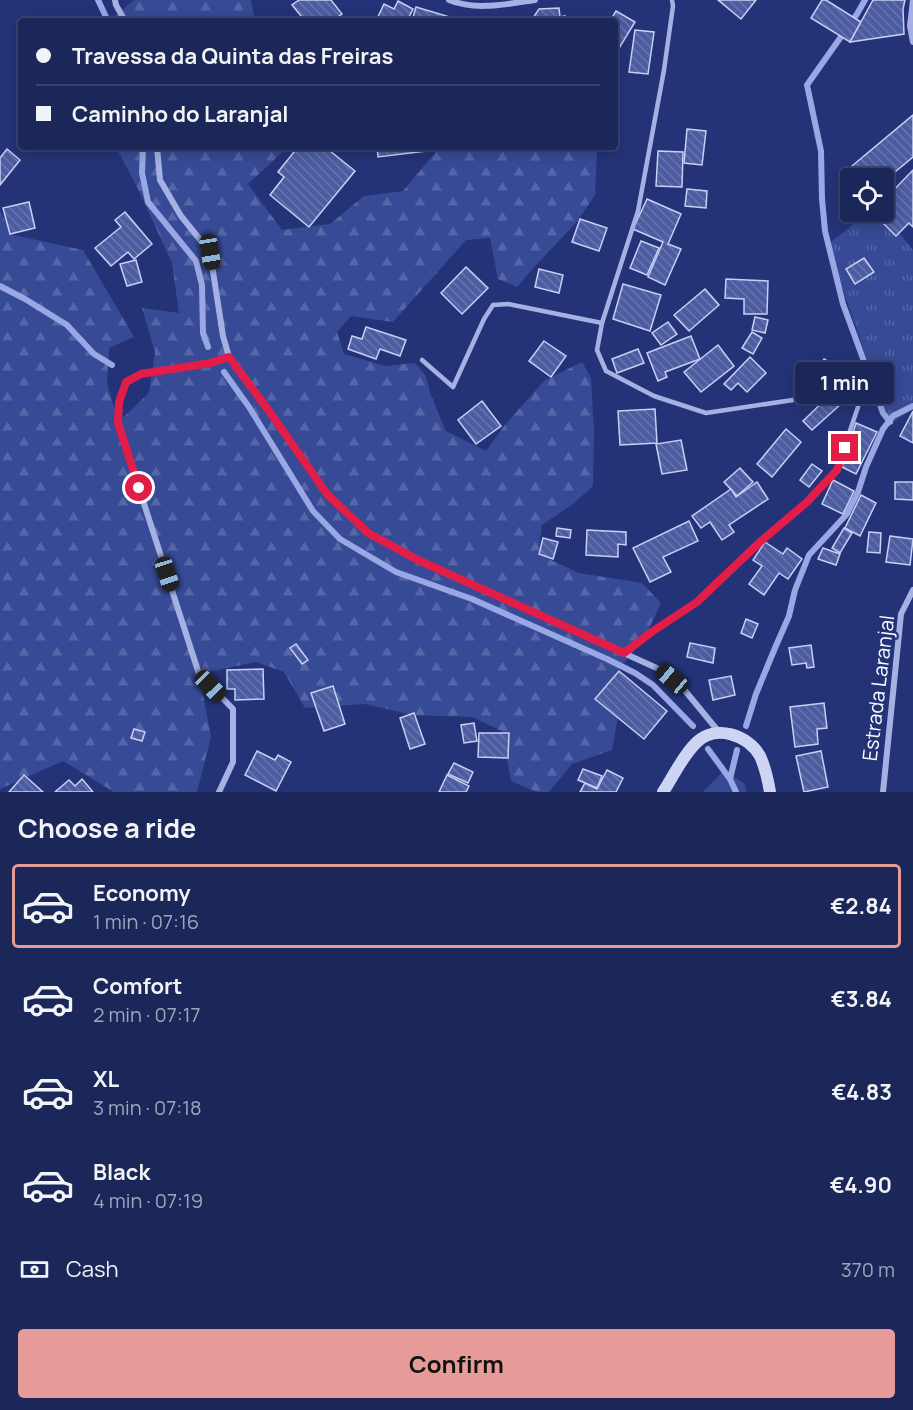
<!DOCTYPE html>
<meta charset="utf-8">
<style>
:root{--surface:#1b2659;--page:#242e5f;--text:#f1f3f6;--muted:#a0a5ba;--line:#39436f;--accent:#e69b98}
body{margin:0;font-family:Manrope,sans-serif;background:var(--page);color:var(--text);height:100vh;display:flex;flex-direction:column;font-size:22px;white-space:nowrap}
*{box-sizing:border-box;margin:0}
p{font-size:20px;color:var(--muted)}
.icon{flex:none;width:33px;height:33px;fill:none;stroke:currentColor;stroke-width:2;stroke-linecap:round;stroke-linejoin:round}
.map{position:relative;height:792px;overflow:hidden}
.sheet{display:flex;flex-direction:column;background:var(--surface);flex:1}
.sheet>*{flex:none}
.hud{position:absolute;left:18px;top:18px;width:600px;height:132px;border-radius:6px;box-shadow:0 3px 15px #0003,0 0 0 2px var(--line);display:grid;align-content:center;height:132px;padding:0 18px;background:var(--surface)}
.fabs{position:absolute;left:840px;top:168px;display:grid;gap:12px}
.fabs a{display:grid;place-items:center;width:54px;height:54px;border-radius:6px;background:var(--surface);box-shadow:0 3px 15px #0003,0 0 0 2px var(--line);font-size:30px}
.end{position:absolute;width:27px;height:27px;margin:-14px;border:8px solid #e11d48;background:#fff;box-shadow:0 0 0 3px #fff}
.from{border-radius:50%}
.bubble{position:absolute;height:42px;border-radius:6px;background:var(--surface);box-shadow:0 3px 15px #0003,0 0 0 2px var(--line);font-size:20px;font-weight:700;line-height:42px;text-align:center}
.car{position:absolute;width:18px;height:36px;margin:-18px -9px;border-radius:8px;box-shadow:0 0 4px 2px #0007;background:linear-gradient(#222 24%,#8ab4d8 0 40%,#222 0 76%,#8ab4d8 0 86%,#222 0)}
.hud b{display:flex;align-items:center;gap:21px;height:57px;font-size:22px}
.hud b+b{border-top:2px solid var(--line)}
.hud i{width:15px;height:15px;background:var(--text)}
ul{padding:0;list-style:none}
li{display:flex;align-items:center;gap:18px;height:84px;margin:0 12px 9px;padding:0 6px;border:3px solid transparent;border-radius:6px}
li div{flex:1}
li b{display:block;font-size:22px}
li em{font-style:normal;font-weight:700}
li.active{border-color:var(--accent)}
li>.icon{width:54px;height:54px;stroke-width:1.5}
h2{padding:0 18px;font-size:27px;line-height:72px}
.pay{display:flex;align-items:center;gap:15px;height:66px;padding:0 18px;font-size:22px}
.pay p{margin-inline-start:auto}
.primary-button{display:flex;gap:12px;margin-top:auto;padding:12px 18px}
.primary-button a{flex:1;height:69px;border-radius:6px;background:var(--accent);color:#111;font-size:24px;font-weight:700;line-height:69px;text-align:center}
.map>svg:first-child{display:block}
.grass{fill:url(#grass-tufts)}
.forest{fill:url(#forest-firs)}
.garden{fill:#374a95}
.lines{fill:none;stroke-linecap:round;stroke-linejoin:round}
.stream{stroke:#99a8e4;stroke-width:6}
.building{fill:url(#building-back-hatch);stroke:#c7d0f3;stroke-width:1.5}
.service{stroke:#a5b1e3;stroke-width:4.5}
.minor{stroke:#a5b1e3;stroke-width:6}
.secondary{stroke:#ced4f3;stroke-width:12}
.route{stroke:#e11d48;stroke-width:8}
.labels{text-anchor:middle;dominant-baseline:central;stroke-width:4.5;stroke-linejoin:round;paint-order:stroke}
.street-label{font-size:20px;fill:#fff;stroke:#243377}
</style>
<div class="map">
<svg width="913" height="792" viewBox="0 0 913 792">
<defs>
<pattern id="grass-tufts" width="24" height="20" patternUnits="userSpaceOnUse" patternTransform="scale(1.5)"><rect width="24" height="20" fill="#374a95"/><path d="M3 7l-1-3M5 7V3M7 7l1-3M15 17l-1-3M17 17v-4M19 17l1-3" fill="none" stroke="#5565a5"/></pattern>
<pattern id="forest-firs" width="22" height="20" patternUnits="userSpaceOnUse" patternTransform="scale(1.5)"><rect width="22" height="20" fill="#374a95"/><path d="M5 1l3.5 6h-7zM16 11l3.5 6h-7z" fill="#5565a5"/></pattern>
<pattern id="building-back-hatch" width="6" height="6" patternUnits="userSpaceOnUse" patternTransform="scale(1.5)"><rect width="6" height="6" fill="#4c5ca1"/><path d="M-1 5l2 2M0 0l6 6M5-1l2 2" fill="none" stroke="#6774af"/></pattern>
</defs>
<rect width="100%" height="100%" fill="#243377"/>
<path class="grass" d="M869,212H883L913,250V409L890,424L827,245Z"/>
<g class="forest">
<path d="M134,0H251L255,21H112V18Z"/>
<path d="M116,147H288L248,184L282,230L330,224L364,196L403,191L440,147H597L595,195L576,223L535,266L517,287L498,279L490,238L466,240L393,322L351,316L337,332L344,354L385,366L415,363L426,376L430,393L446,431L486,451L504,426L544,381L582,362L591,378L594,431L593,486L573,504L542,525L538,554L579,573L642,583L661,603L644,639L614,675L619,710L612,750L572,764L549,792H537L511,781L502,731L472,717L413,715L365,704L305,708L284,672L256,662L199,674L211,737L197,792H114L63,761L0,789V211L13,235L83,250L134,337L109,348L107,383L118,422L149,393L155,352L142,308L179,313L172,263L137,187Z"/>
</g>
<path class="garden" d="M724,770L745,784L746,792H703Z"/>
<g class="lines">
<g class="stream">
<path d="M98,0L108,21"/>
<path d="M865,0L857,14L807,85L821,151L822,199L825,231L843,304L883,413L890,422"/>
<path d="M143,147L142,173L148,202L196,261L202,285L203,333L208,347"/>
<path d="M0,286L25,299L67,325L94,354L112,365"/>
<path d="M224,372L249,407L313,511L340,539L396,572L472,599L607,659L635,673L653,685L693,726"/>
<path d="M746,726L756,694L775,648L789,616L795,590L809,555L847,514L858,492L866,467L883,429L893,416L913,406"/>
<path d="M708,749L730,779"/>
<path d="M736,792L730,779L737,750"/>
</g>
</g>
<g class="building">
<path d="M299,0H331L342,14L332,21H305L292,5Z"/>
<path d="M718,0H756L741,19Z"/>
<path d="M822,0H826L861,22L850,42L811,18Z"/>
<path d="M873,0H905L903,9L904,34L850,42Z"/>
<path d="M398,1L413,9L407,21H376L384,4L394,9Z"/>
<path d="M416,7L453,18L452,21H412Z"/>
<path d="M559,8L560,17L565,16L566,21H531L539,9Z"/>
<path d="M616,11L635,22L618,50L615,48V21H610Z"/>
<path d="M635,30L654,32L648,74L629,72Z"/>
<path d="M913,115V157L884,181V178H853L846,171Z"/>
<path d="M687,129L706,131L702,165L684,163Z"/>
<path d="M298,147H325L355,171L309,227L270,195L284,177L278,172Z"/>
<path d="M377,147H425L426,151L378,157Z"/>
<path d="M7,149L20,160L0,185V158Z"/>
<path d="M658,151L683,152L682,187L656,186Z"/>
<path d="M913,170V227L909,223L896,236L872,212H884V200Z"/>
<path d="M687,189L707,191L706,208L685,206Z"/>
<path d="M647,199L681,214L668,244L681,249L665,285L648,277L663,242L633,229Z"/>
<path d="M29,202L35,228L10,234L3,208Z"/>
<path d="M125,212L152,244L134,259L128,252L111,266L95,248L121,227L115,220Z"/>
<path d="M580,219L607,228L599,251L572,242Z"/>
<path d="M641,241L659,248L647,275L630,268Z"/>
<path d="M864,258L874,272L855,284L846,269Z"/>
<path d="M136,260L142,282L127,286L120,264Z"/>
<path d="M466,267L488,288L462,314L441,293Z"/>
<path d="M539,269L563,275L559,293L535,287Z"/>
<path d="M726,279L768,281L767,314H744V299L725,298Z"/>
<path d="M623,284L661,295L650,331L613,319Z"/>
<path d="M705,289L719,305L689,331L674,315Z"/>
<path d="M755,317L768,320L765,333L752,330Z"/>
<path d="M668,322L677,334L661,345L652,333Z"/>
<path d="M366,327L406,340L400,356L380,349L376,359L348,349L352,336L362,339Z"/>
<path d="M752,332L762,338L753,354L742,348Z"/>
<path d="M691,336L700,359L665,372L667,377L658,381L647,353Z"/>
<path d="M544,341L566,356L551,377L529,361Z"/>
<path d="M718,345L734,366L701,392L684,372Z"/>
<path d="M638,349L644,363L617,373L612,359Z"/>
<path d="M750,357L766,373L747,392L738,383L731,390L724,384Z"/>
<path d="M824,359L831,363L825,375L817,371Z"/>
<path d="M831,394L841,404L812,430L803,421Z"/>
<path d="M482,401L501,426L476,444L458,420Z"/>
<path d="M655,409L657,443L620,445L618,411Z"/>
<path d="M913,411V443L900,436Z"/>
<path d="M856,423L877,432L856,474L842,467Z"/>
<path d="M786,429L801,442L772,477L757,464Z"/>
<path d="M681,440L687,470L662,474L656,444Z"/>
<path d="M812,464L822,471L809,487L800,480Z"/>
<path d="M740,468L753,482L737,496L724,482Z"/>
<path d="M833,480L854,491L843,514L822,504Z"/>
<path d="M757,482L768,499L729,525L734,532L722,540L710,522L701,528L692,516L731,489L736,497Z"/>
<path d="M895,482H913V500L895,499Z"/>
<path d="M861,495L876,503L860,536L845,528Z"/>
<path d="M689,521L698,541L663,557L671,572L650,582L633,548Z"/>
<path d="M557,528L571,530L570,538L556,536Z"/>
<path d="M844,528L852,533L840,553L832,548Z"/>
<path d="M587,530L626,532V545L618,544V557L586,555Z"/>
<path d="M869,532L881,533L880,553L867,552Z"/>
<path d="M890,536L913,539L910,565L886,562Z"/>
<path d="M543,538L558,542L553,559L539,554Z"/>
<path d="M765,542L783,554L787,548L802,559L788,579L779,573L764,595L749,584L762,566L753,560Z"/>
<path d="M823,548L840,554L836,565L818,559Z"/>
<path d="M746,619L758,624L752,638L741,633Z"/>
<path d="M690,643L715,648L713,663L687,657Z"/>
<path d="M296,644L308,660L302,664L290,648Z"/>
<path d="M811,645L814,667L807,668L806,663L792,665L789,648Z"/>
<path d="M263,669L264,699L235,700V689H227V670Z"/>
<path d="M619,671L667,711L644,739L595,699Z"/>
<path d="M731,676L735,695L713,700L709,680Z"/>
<path d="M333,686L345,724L324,731L311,693Z"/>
<path d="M824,703L827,728L817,729L818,744L795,747L790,707Z"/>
<path d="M414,713L425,744L410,749L400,718Z"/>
<path d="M474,723L477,741L464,743L461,725Z"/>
<path d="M134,729L145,732L142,741L131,738Z"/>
<path d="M479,733H509L508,758L478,757Z"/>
<path d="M257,751L275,760L278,755L291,762L276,791L245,775Z"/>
<path d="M821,751L828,787L804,792L796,756Z"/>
<path d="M454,763L473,772L468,783L448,774Z"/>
<path d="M583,769L602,776L597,788L578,780Z"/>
<path d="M607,770L623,778L616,792H580L585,783L597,789Z"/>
<path d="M24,775L43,792H9Z"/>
<path d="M447,775L469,786L466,792H439Z"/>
<path d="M82,779L93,792H55L69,780L75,786Z"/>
</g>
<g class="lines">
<g class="service">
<path d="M422,360L453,387L484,319L493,305L508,304L602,323"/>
<path d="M624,653L653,631L697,602L760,542L807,502L837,469L859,404L861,387L855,377L847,374L830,379L793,400L706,413L654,396L606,371L597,350L602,323L638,211L664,70L673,6L672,0"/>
</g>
<g class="minor">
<path d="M115,0L116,5L125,21"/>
<path d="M449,0C476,11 507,4 535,0"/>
<path d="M913,0L910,26L913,42"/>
<path d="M157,147L160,180L181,216L210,252L223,336L229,357L269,411L327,494L368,533L419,560L661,670L682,687L719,732"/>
<path d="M219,792L233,762V709L199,674L118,423L119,402L126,383L141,374L210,363L229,357"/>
<path d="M883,792L901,614L913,590"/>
</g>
<path class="secondary" d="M663,792C674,776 682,756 697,742C716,724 748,735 760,756C765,767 768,780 770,792"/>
</g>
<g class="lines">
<path class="route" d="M139,488L118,423L119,402L126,382L141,374L210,363L229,357L269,411L327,494L368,533L418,560L624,653L653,631L697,602L760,542L807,502L837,470L845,448"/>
</g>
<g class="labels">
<g class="street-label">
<text transform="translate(878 688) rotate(-83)">Estrada Laranjal</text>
</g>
</g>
</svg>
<div class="fabs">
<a><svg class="icon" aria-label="locate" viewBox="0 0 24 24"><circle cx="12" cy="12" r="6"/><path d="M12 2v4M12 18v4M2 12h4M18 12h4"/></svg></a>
</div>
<i class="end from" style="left:139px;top:488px"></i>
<i class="end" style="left:845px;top:448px"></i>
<div class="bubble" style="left:795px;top:362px;width:99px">1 min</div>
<i class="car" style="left:210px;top:252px;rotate:171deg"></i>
<i class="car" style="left:167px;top:574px;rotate:162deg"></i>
<i class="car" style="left:672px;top:679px;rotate:310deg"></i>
<i class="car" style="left:210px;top:686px;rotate:136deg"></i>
<div class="hud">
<b><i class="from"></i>Travessa da Quinta das Freiras</b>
<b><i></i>Caminho do Laranjal</b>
</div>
</div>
<section class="sheet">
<h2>Choose a ride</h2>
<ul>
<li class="active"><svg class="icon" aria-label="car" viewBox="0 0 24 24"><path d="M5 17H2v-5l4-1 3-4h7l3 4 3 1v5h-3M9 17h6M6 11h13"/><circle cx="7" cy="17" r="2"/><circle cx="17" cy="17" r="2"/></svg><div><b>Economy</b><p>1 min · 07:16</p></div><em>€2.84</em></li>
<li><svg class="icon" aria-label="car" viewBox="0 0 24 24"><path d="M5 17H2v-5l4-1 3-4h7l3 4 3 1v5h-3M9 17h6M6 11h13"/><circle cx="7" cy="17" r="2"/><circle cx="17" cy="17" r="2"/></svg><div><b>Comfort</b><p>2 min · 07:17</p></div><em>€3.84</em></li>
<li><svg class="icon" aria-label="car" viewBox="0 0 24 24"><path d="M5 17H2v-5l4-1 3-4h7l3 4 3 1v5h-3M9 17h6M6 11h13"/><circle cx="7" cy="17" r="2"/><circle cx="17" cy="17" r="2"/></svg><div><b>XL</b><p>3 min · 07:18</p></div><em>€4.83</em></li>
<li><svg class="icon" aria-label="car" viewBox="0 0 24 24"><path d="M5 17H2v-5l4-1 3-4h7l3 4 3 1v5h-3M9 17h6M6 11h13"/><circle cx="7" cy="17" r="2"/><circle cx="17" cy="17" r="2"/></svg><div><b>Black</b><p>4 min · 07:19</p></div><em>€4.90</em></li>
</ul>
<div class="pay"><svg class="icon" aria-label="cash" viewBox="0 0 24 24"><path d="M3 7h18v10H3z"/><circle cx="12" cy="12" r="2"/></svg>Cash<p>370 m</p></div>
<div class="primary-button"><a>Confirm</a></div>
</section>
